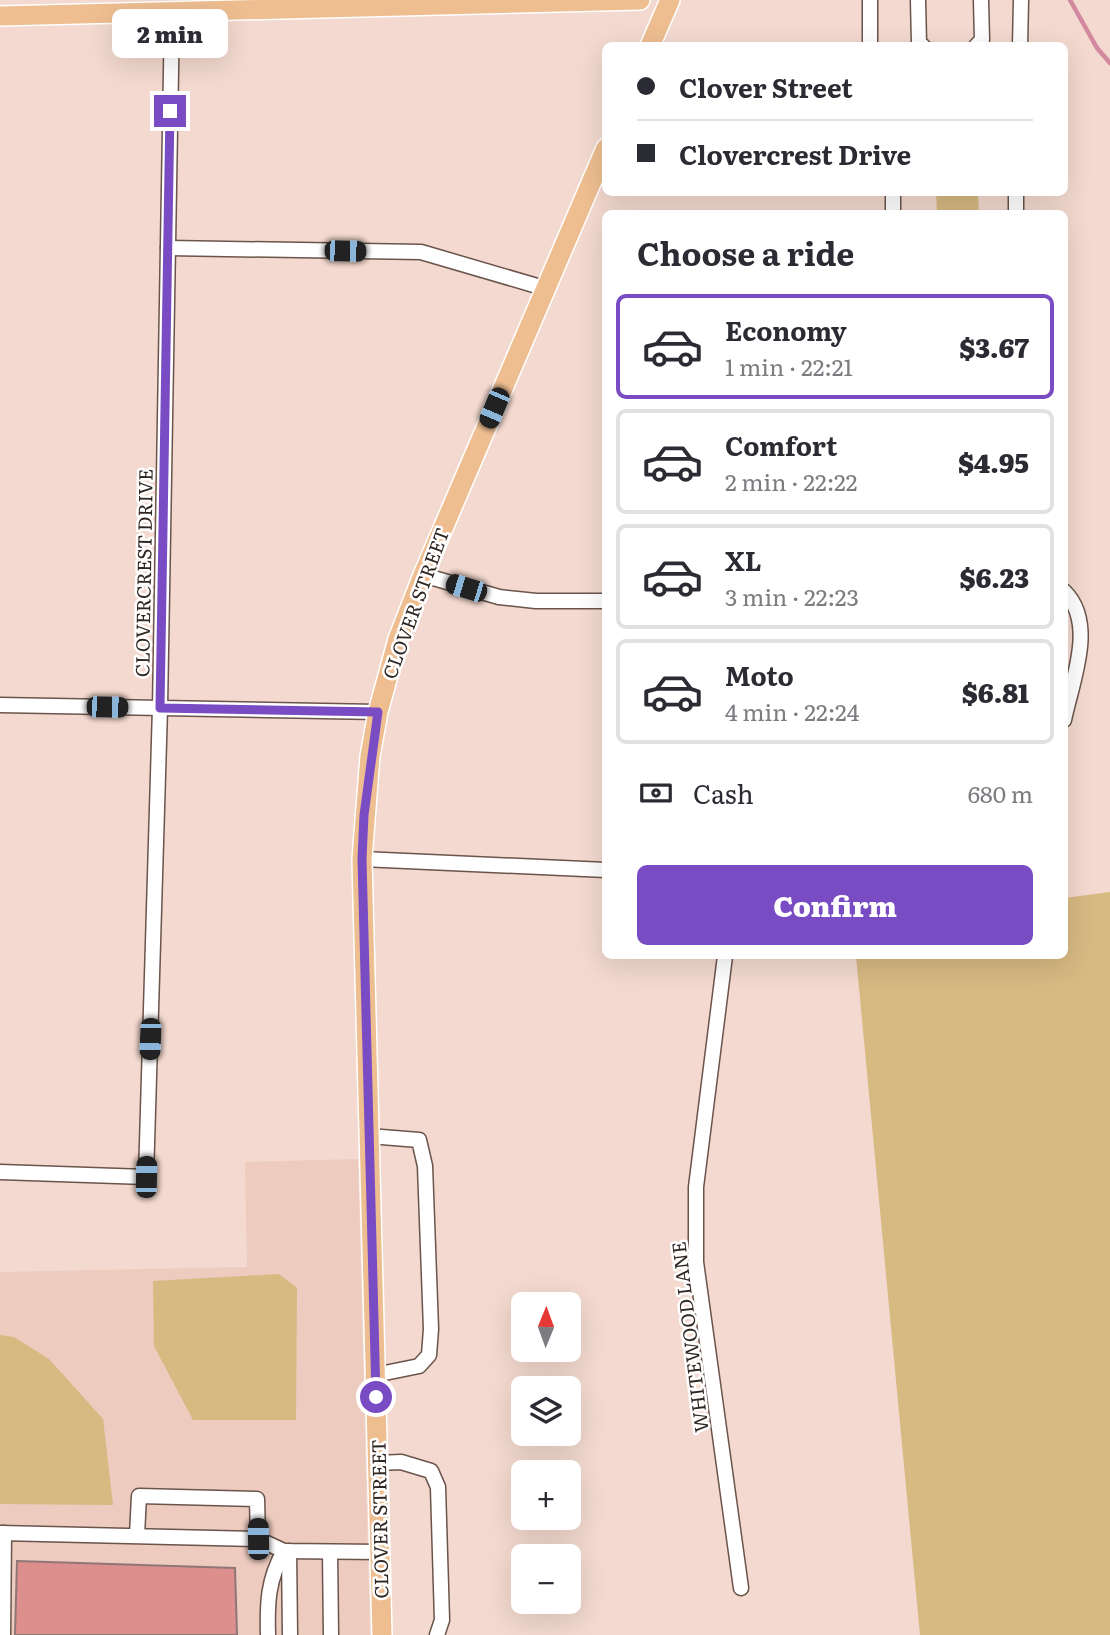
<!DOCTYPE html>
<meta charset="utf-8">
<style>
:root{--surface:#fff;--page:#f2f2f3;--text:#2b2b33;--muted:#7c7c81;--line:#e1e1e2;--accent:#794cc4}
body{margin:0;font-family:Literata,serif;background:var(--page);color:var(--text);height:100vh;display:flex;flex-direction:column;font-size:26px;white-space:nowrap}
*{box-sizing:border-box;margin:0}
p{font-size:23px;color:var(--muted)}
.icon{flex:none;width:38px;height:38px;fill:none;stroke:currentColor;stroke-width:2;stroke-linecap:round;stroke-linejoin:round}
.map{position:relative;flex:1;overflow:hidden}
.drawer{position:absolute;left:602px;top:210px;width:466px;height:749px;display:flex;flex-direction:column;background:var(--surface);border-radius:10px;box-shadow:0 7px 28px #0002}
.drawer>*{flex:none}
.hud{position:absolute;left:602px;top:42px;width:466px;height:154px;border-radius:10px;box-shadow:0 7px 28px #0002;display:grid;align-content:center;height:154px;padding:0 35px;background:var(--surface)}
.needle{width:46px;rotate:1deg}
.buttons{position:absolute;left:511px;top:1292px;display:grid;gap:14px}
.buttons a{display:grid;place-items:center;width:70px;height:70px;border-radius:10px;background:var(--surface);box-shadow:0 7px 28px #0002;font-size:35px}
.end{position:absolute;width:32px;height:32px;margin:-16px;border:9px solid #794cc4;background:#fff;box-shadow:0 0 0 4px #fff}
.from{border-radius:50%}
.bubble{position:absolute;height:49px;border-radius:10px;background:var(--surface);box-shadow:0 7px 28px #0002;font-size:23px;font-weight:800;line-height:49px;text-align:center}
.car{position:absolute;width:21px;height:42px;margin:-21px -10px;border-radius:9px;box-shadow:0 0 5px 2px #0007;background:linear-gradient(#222 24%,#8ab4d8 0 40%,#222 0 76%,#8ab4d8 0 86%,#222 0)}
.hud b{display:flex;align-items:center;gap:24px;height:66px;font-size:26px}
.hud b+b{border-top:2px solid var(--line)}
.hud i{width:18px;height:18px;background:var(--text)}
ul{padding:0;list-style:none}
li{display:flex;align-items:center;gap:21px;height:105px;margin:0 14px 10px;padding:0 21px;border:4px solid var(--line);border-radius:10px}
li div{flex:1}
li b{display:block;font-size:26px}
li em{font-style:normal;font-weight:800}
li.active{border-color:var(--accent)}
li>.icon{width:63px;height:63px;stroke-width:1.5}
h2{padding:0 35px;font-size:32px;line-height:84px}
.pay{display:flex;align-items:center;gap:18px;height:77px;padding:0 35px;font-size:26px}
.pay p{margin-inline-start:auto}
.cta{display:flex;gap:14px;margin-top:auto;padding:14px 35px}
.cta a{flex:1;height:80px;border-radius:10px;background:var(--accent);color:#fff;font-size:28px;font-weight:800;line-height:80px;text-align:center}
.map>svg:first-child{display:block}
.built{fill:#edcbbf}
.green{fill:#d7b982}
.lines{fill:none;stroke-linecap:round;stroke-linejoin:round}
.stream{stroke:#d2889f;stroke-width:4.5}
.building{fill:#dd8f8e;stroke:#907676;stroke-width:2}
.minor-casing{stroke:#6a544b;stroke-width:17}
.major-casing{stroke:#fff;stroke-width:22}
.minor{stroke:#fff;stroke-width:14}
.major{stroke:#eebe90;stroke-width:19}
.route{stroke:#794cc4;stroke-width:9}
.labels{text-anchor:middle;dominant-baseline:central;stroke-width:5;stroke-linejoin:round;paint-order:stroke}
.street-label{font-size:19px;fill:#302622;stroke:#fff}
</style>
<div class="map">
<svg width="1110" height="1635" viewBox="0 0 1110 1635">
<rect width="100%" height="100%" fill="#f3d9cf"/>
<path class="built" d="M358,1159L370,1635H0V1272L247,1267L245,1162Z"/>
<g class="green">
<path d="M936,193H978L979,213H937Z"/>
<path d="M1110,892V1635H920L856,956H1064V898Z"/>
<path d="M279,1274L297,1288L296,1420H193L154,1346L153,1281Z"/>
<path d="M0,1335L14,1337L49,1359L103,1419L113,1505L0,1504Z"/>
</g>
<g class="lines">
<path class="stream" d="M1070,0L1097,48L1110,63"/>
</g>
<path class="building" d="M17,1561L235,1568L237,1635H15Z"/>
<g class="lines">
<g class="minor-casing">
<g id="minor">
<path d="M870,0V46"/>
<path d="M918,0L919,43L923,46"/>
<path d="M976,46L982,40L981,0"/>
<path d="M1020,46L1021,0"/>
<path d="M893,214V192"/>
<path d="M1016,214V192"/>
<path d="M168,248L421,252L544,288"/>
<path d="M423,575L499,597L536,601H606"/>
<path d="M1064,591C1097,623 1072,681 1064,720"/>
<path d="M0,705L378,712"/>
<path d="M362,859L606,870"/>
<path d="M725,956L696,1187V1262L741,1588"/>
<path d="M369,1136L419,1140L425,1166L431,1329L429,1355L419,1366L375,1375"/>
<path d="M0,1172L146,1177L160,708L172,13"/>
<path d="M378,1463L401,1462L431,1471L438,1487L442,1620L437,1635"/>
<path d="M0,1533L258,1539L284,1551L380,1552"/>
<path d="M137,1535L139,1496L257,1499L258,1539"/>
<path d="M289,1551L290,1635"/>
<path d="M330,1552L331,1635"/>
<path d="M3,1635L4,1533"/>
<path d="M268,1635C267,1603 268,1579 284,1551"/>
</g>
</g>
<g class="major-casing">
<g id="major">
<path d="M0,16L640,0"/>
<path d="M650,46L670,0"/>
<path d="M382,1635L362,859L370,756L378,712L398,639L423,575L606,148"/>
</g>
</g>
<use href="#minor" class="minor"/>
<use href="#major" class="major"/>
</g>
<g class="lines">
<path class="route" d="M170,111L160,708L378,712L364,815L362,859L376,1397"/>
</g>
<g class="labels">
<g class="street-label">
<text transform="translate(143 573) rotate(-89)">CLOVERCREST DRIVE</text>
<text transform="translate(415 603) rotate(-70)">CLOVER STREET</text>
<text transform="translate(689 1337) rotate(-97)">WHITEWOOD LANE</text>
<text transform="translate(379 1519) rotate(-91)">CLOVER STREET</text>
</g>
</g>
</svg>
<div class="buttons">
<a><svg class="needle" viewBox="-14 -14 28 28"><path d="M0-13l5 13h-10z" fill="#e53935"/><path d="M0 13l5-13h-10z" fill="#7c7c81"/></svg></a>
<a><svg class="icon" aria-label="layers" viewBox="0 0 24 24"><path d="M12 4l9 5-9 5-9-5zM3 14l9 5 9-5"/></svg></a>
<a>+</a>
<a>−</a>
</div>
<i class="end from" style="left:376px;top:1397px"></i>
<i class="end" style="left:170px;top:111px"></i>
<div class="bubble" style="left:112px;top:9px;width:116px">2 min</div>
<i class="car" style="left:345px;top:251px;rotate:91deg"></i>
<i class="car" style="left:494px;top:408px;rotate:203deg"></i>
<i class="car" style="left:466px;top:588px;rotate:287deg"></i>
<i class="car" style="left:107px;top:707px;rotate:91deg"></i>
<i class="car" style="left:150px;top:1039px;rotate:182deg"></i>
<i class="car" style="left:146px;top:1177px;rotate:1deg"></i>
<i class="car" style="left:258px;top:1539px;rotate:359deg"></i>
<div class="hud">
<b><i class="from"></i>Clover Street</b>
<b><i></i>Clovercrest Drive</b>
</div>
<section class="drawer">
<h2>Choose a ride</h2>
<ul>
<li class="active"><svg class="icon" aria-label="car" viewBox="0 0 24 24"><path d="M5 17H2v-5l4-1 3-4h7l3 4 3 1v5h-3M9 17h6M6 11h13"/><circle cx="7" cy="17" r="2"/><circle cx="17" cy="17" r="2"/></svg><div><b>Economy</b><p>1 min · 22:21</p></div><em>$3.67</em></li>
<li><svg class="icon" aria-label="car" viewBox="0 0 24 24"><path d="M5 17H2v-5l4-1 3-4h7l3 4 3 1v5h-3M9 17h6M6 11h13"/><circle cx="7" cy="17" r="2"/><circle cx="17" cy="17" r="2"/></svg><div><b>Comfort</b><p>2 min · 22:22</p></div><em>$4.95</em></li>
<li><svg class="icon" aria-label="car" viewBox="0 0 24 24"><path d="M5 17H2v-5l4-1 3-4h7l3 4 3 1v5h-3M9 17h6M6 11h13"/><circle cx="7" cy="17" r="2"/><circle cx="17" cy="17" r="2"/></svg><div><b>XL</b><p>3 min · 22:23</p></div><em>$6.23</em></li>
<li><svg class="icon" aria-label="car" viewBox="0 0 24 24"><path d="M5 17H2v-5l4-1 3-4h7l3 4 3 1v5h-3M9 17h6M6 11h13"/><circle cx="7" cy="17" r="2"/><circle cx="17" cy="17" r="2"/></svg><div><b>Moto</b><p>4 min · 22:24</p></div><em>$6.81</em></li>
</ul>
<div class="pay"><svg class="icon" aria-label="cash" viewBox="0 0 24 24"><path d="M3 7h18v10H3z"/><circle cx="12" cy="12" r="2"/></svg>Cash<p>680 m</p></div>
<div class="cta"><a>Confirm</a></div>
</section>
</div>
